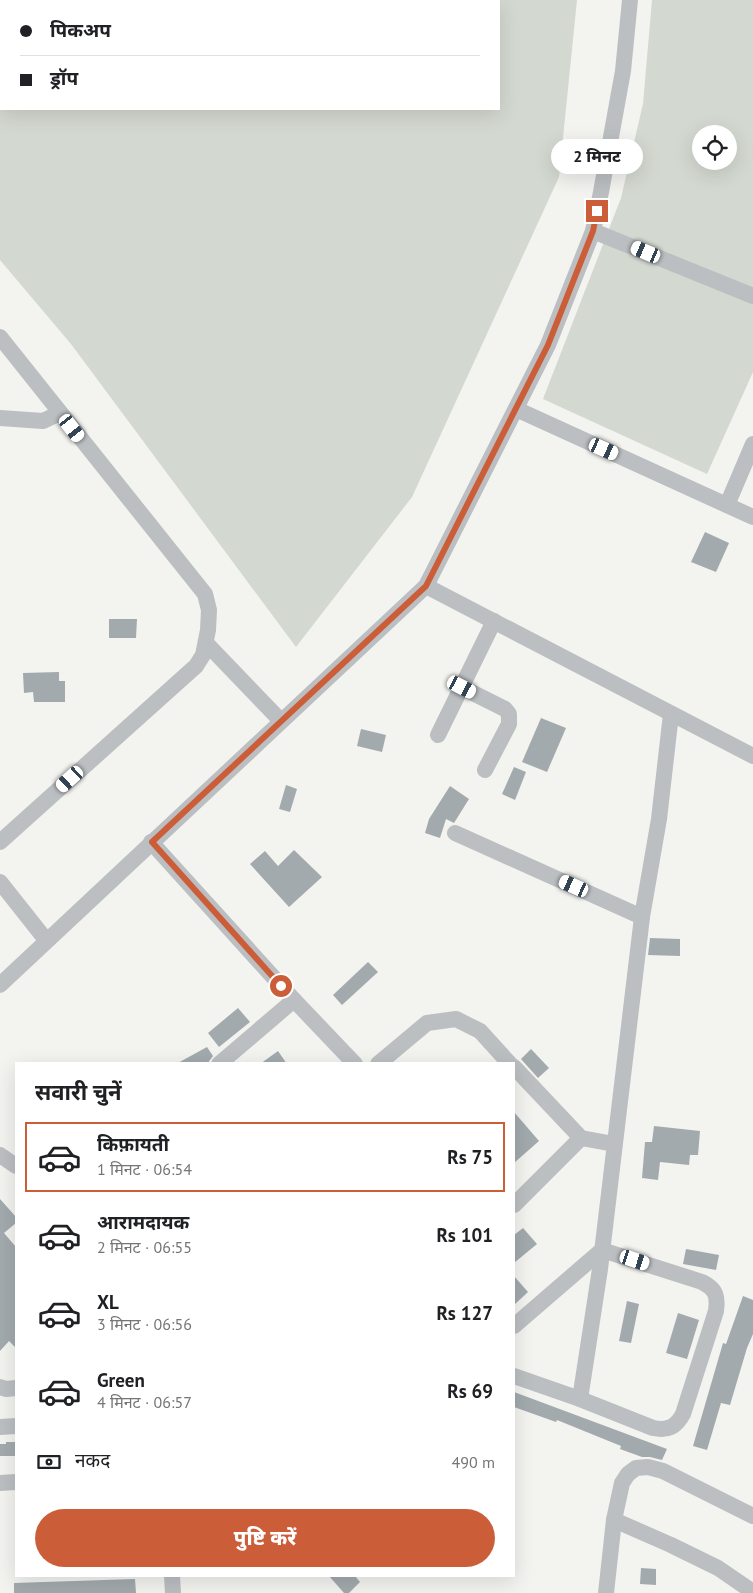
<!DOCTYPE html>
<html lang="hi">
<meta charset="utf-8">
<style>
:root{--surface:#fff;--page:#f6f6f6;--text:#202124;--muted:#757577;--line:#e0e0e0;--accent:#cb5e39}
body{margin:0;font-family:"PT Sans","Noto Sans Devanagari",sans-serif;background:var(--page);color:var(--text);height:100vh;display:flex;flex-direction:column;font-size:19px;white-space:nowrap}
*{box-sizing:border-box;margin:0}
p{font-size:16px;color:var(--muted)}
.icon{flex:none;width:28px;height:28px;fill:none;stroke:currentColor;stroke-width:2;stroke-linecap:round;stroke-linejoin:round}
.map{position:relative;flex:1;overflow:hidden}
.details{position:absolute;left:15px;top:1062px;width:500px;height:515px;display:flex;flex-direction:column;background:var(--surface);border-radius:0px;box-shadow:0 5px 20px #0002}
.details>*{flex:none}
.hud{position:absolute;left:0px;top:0px;width:500px;height:110px;box-shadow:0 5px 20px #0002;display:grid;align-content:center;height:110px;padding:0 20px;background:var(--surface)}
.controls{position:absolute;left:692px;top:125px;display:grid;gap:10px}
.controls a{display:grid;place-items:center;width:45px;height:45px;border-radius:50%;background:var(--surface);box-shadow:0 5px 20px #0002;font-size:25px}
.end{position:absolute;width:22px;height:22px;margin:-11px;border:6px solid #cb5e39;background:#fff;box-shadow:0 0 0 2px #fff}
.from{border-radius:50%}
.bubble{position:absolute;height:35px;border-radius:18px;background:var(--surface);box-shadow:0 5px 20px #0002;font-size:16px;font-weight:800;line-height:35px;text-align:center}
.car{position:absolute;width:15px;height:30px;margin:-15px -8px;border-radius:6px;box-shadow:0 0 4px 1px #0007;background:linear-gradient(#fff 24%,#345 0 40%,#fff 0 76%,#345 0 86%,#fff 0)}
.hud b{display:flex;align-items:center;gap:18px;height:48px;font-size:19px}
.hud b+b{border-top:1px solid var(--line)}
.hud i{width:12px;height:12px;background:var(--text)}
ul{padding:0;list-style:none}
li{display:flex;align-items:center;gap:15px;height:70px;margin:0 10px 8px;padding:0 10px;border:2px solid transparent;border-radius:0px}
li div{flex:1}
li b{display:block;font-size:19px}
li em{font-style:normal;font-weight:800}
li.on{border-color:var(--accent)}
li>.icon{width:45px;height:45px;stroke-width:1.5}
h2{padding:0 20px;font-size:22px;line-height:60px}
.pay{display:flex;align-items:center;gap:12px;height:55px;padding:0 20px;font-size:19px}
.pay p{margin-inline-start:auto}
.action{display:flex;gap:10px;margin-top:auto;padding:10px 20px}
.action a{flex:1;height:58px;border-radius:30px;background:var(--accent);color:#fff;font-size:20px;font-weight:800;line-height:58px;text-align:center}
.map>svg:first-child{display:block}
.green{fill:#d3d8d0;fill-rule:evenodd}
.building{fill:#a3aaae}
.lines{fill:none;stroke-linecap:round;stroke-linejoin:round}
.minor{stroke:#bbbfc1;stroke-width:16}
.route{stroke:#cb5e39;stroke-width:6}
</style>
<div class="map">
<svg width="753" height="1593" viewBox="0 0 753 1593">
<rect width="100%" height="100%" fill="#f3f3f0"/>
<g class="green">
<path d="M0,0H577L559,177L412,497L296,647L71,344L0,260ZM1,1H499V109H1Z"/>
<path d="M652,0H753V372L707,474L543,399L621,198L643,104ZM701,134H729V161H701Z"/>
</g>
<g class="building">
<path d="M705,532L729,543L716,572L691,562Z"/>
<path d="M109,619H137L136,638H109Z"/>
<path d="M59,672V681H65V702H34L33,692L24,693L23,673Z"/>
<path d="M541,718L566,728L547,772L522,762Z"/>
<path d="M361,729L386,735L382,752L357,746Z"/>
<path d="M514,767L526,772L515,800L502,794Z"/>
<path d="M286,785L297,789L290,812L279,809Z"/>
<path d="M450,786L469,799L454,823L446,819L440,838L425,833L429,819Z"/>
<path d="M294,850L322,877L289,907L250,864L265,851L278,866Z"/>
<path d="M650,938L680,939V956L648,955Z"/>
<path d="M368,962L378,972L342,1005L333,995Z"/>
<path d="M238,1008L250,1022L219,1047L208,1033Z"/>
<path d="M207,1047L213,1056L207,1064H176Z"/>
<path d="M531,1049L549,1068L538,1078L521,1059Z"/>
<path d="M278,1051L287,1064H260Z"/>
<path d="M514,1112L539,1141L514,1163Z"/>
<path d="M654,1126L700,1131L698,1155H690L689,1165L660,1162L658,1180L642,1178L645,1142H652Z"/>
<path d="M0,1199L16,1217V1223L4,1233L16,1247V1348L9,1341L0,1351Z"/>
<path d="M523,1228L537,1244L514,1263V1235Z"/>
<path d="M686,1249L719,1255L716,1270L683,1264Z"/>
<path d="M514,1276L528,1292L514,1305Z"/>
<path d="M743,1296L753,1300V1334L747,1348L730,1405L721,1403L707,1450L693,1446L723,1343L726,1344Z"/>
<path d="M627,1301L639,1304L631,1343L619,1341Z"/>
<path d="M678,1313L699,1320L687,1359L666,1353Z"/>
<path d="M514,1392L667,1449L662,1460L650,1457H642L620,1449L621,1446L557,1420L556,1422L514,1407Z"/>
<path d="M6,1442H16V1456H0V1444H6Z"/>
<path d="M641,1568L656,1569V1585L640,1584Z"/>
<path d="M329,1576H355L360,1582L349,1593H344Z"/>
<path d="M135,1579L136,1593H14V1583Z"/>
</g>
<g class="lines">
<g class="minor">
<path d="M593,231L753,296"/>
<path d="M0,337L205,594L209,610L208,630L203,655L196,666L0,842"/>
<path d="M516,409L753,517"/>
<path d="M0,418L43,421L60,413"/>
<path d="M727,505L753,444"/>
<path d="M426,586L753,756"/>
<path d="M206,643L281,721"/>
<path d="M461,687L505,709L509,714V724L485,770"/>
<path d="M438,735L494,621"/>
<path d="M455,833L642,917"/>
<path d="M151,842L294,1000L355,1064"/>
<path d="M0,882L46,940"/>
<path d="M0,985L426,586L548,345L593,231L601,192L623,71L630,0"/>
<path d="M219,1064L294,1000"/>
<path d="M378,1064L427,1023L456,1019L480,1031L510,1064"/>
<path d="M514,1067L581,1138L614,1144"/>
<path d="M0,1155L16,1166"/>
<path d="M514,1205L581,1138"/>
<path d="M514,1326L602,1250L702,1282C716,1289 718,1296 716,1311L683,1414C676,1427 668,1431 653,1428L580,1399L514,1376"/>
<path d="M0,1387L6,1389L16,1388"/>
<path d="M580,1399L600,1269L642,917L659,819L671,714"/>
<path d="M0,1427L16,1426"/>
<path d="M0,1483L16,1482"/>
<path d="M614,1520L671,1545L718,1568L753,1592"/>
<path d="M172,1576L173,1593"/>
<path d="M606,1593L614,1520L622,1483L628,1474L636,1468L648,1467L663,1471L753,1516"/>
</g>
</g>
<g class="lines">
<path class="route" d="M281,986L152,842L426,586L548,345L593,231L597,211"/>
</g>
</svg>
<div class="controls">
<a><svg class="icon" aria-label="locate" viewBox="0 0 24 24"><circle cx="12" cy="12" r="6"/><path d="M12 2v4M12 18v4M2 12h4M18 12h4"/></svg></a>
</div>
<i class="end from" style="left:281px;top:986px"></i>
<i class="end" style="left:597px;top:211px"></i>
<div class="bubble" style="left:551px;top:139px;width:92px">2 मिनट</div>
<i class="car" style="left:646px;top:252px;rotate:293deg"></i>
<i class="car" style="left:72px;top:428px;rotate:142deg"></i>
<i class="car" style="left:604px;top:449px;rotate:114deg"></i>
<i class="car" style="left:462px;top:687px;rotate:117deg"></i>
<i class="car" style="left:70px;top:779px;rotate:228deg"></i>
<i class="car" style="left:574px;top:886px;rotate:294deg"></i>
<i class="car" style="left:635px;top:1260px;rotate:108deg"></i>
<div class="hud">
<b><i class="from"></i>पिकअप</b>
<b><i></i>ड्रॉप</b>
</div>
<section class="details">
<h2>सवारी चुनें</h2>
<ul>
<li class="on"><svg class="icon" aria-label="car" viewBox="0 0 24 24"><path d="M5 17H2v-5l4-1 3-4h7l3 4 3 1v5h-3M9 17h6M6 11h13"/><circle cx="7" cy="17" r="2"/><circle cx="17" cy="17" r="2"/></svg><div><b>किफ़ायती</b><p>1 मिनट · 06:54</p></div><em>Rs 75</em></li>
<li><svg class="icon" aria-label="car" viewBox="0 0 24 24"><path d="M5 17H2v-5l4-1 3-4h7l3 4 3 1v5h-3M9 17h6M6 11h13"/><circle cx="7" cy="17" r="2"/><circle cx="17" cy="17" r="2"/></svg><div><b>आरामदायक</b><p>2 मिनट · 06:55</p></div><em>Rs 101</em></li>
<li><svg class="icon" aria-label="car" viewBox="0 0 24 24"><path d="M5 17H2v-5l4-1 3-4h7l3 4 3 1v5h-3M9 17h6M6 11h13"/><circle cx="7" cy="17" r="2"/><circle cx="17" cy="17" r="2"/></svg><div><b>XL</b><p>3 मिनट · 06:56</p></div><em>Rs 127</em></li>
<li><svg class="icon" aria-label="car" viewBox="0 0 24 24"><path d="M5 17H2v-5l4-1 3-4h7l3 4 3 1v5h-3M9 17h6M6 11h13"/><circle cx="7" cy="17" r="2"/><circle cx="17" cy="17" r="2"/></svg><div><b>Green</b><p>4 मिनट · 06:57</p></div><em>Rs 69</em></li>
</ul>
<div class="pay"><svg class="icon" aria-label="cash" viewBox="0 0 24 24"><path d="M3 7h18v10H3z"/><circle cx="12" cy="12" r="2"/></svg>नकद<p>490 m</p></div>
<div class="action"><a>पुष्टि करें</a></div>
</section>
</div>
